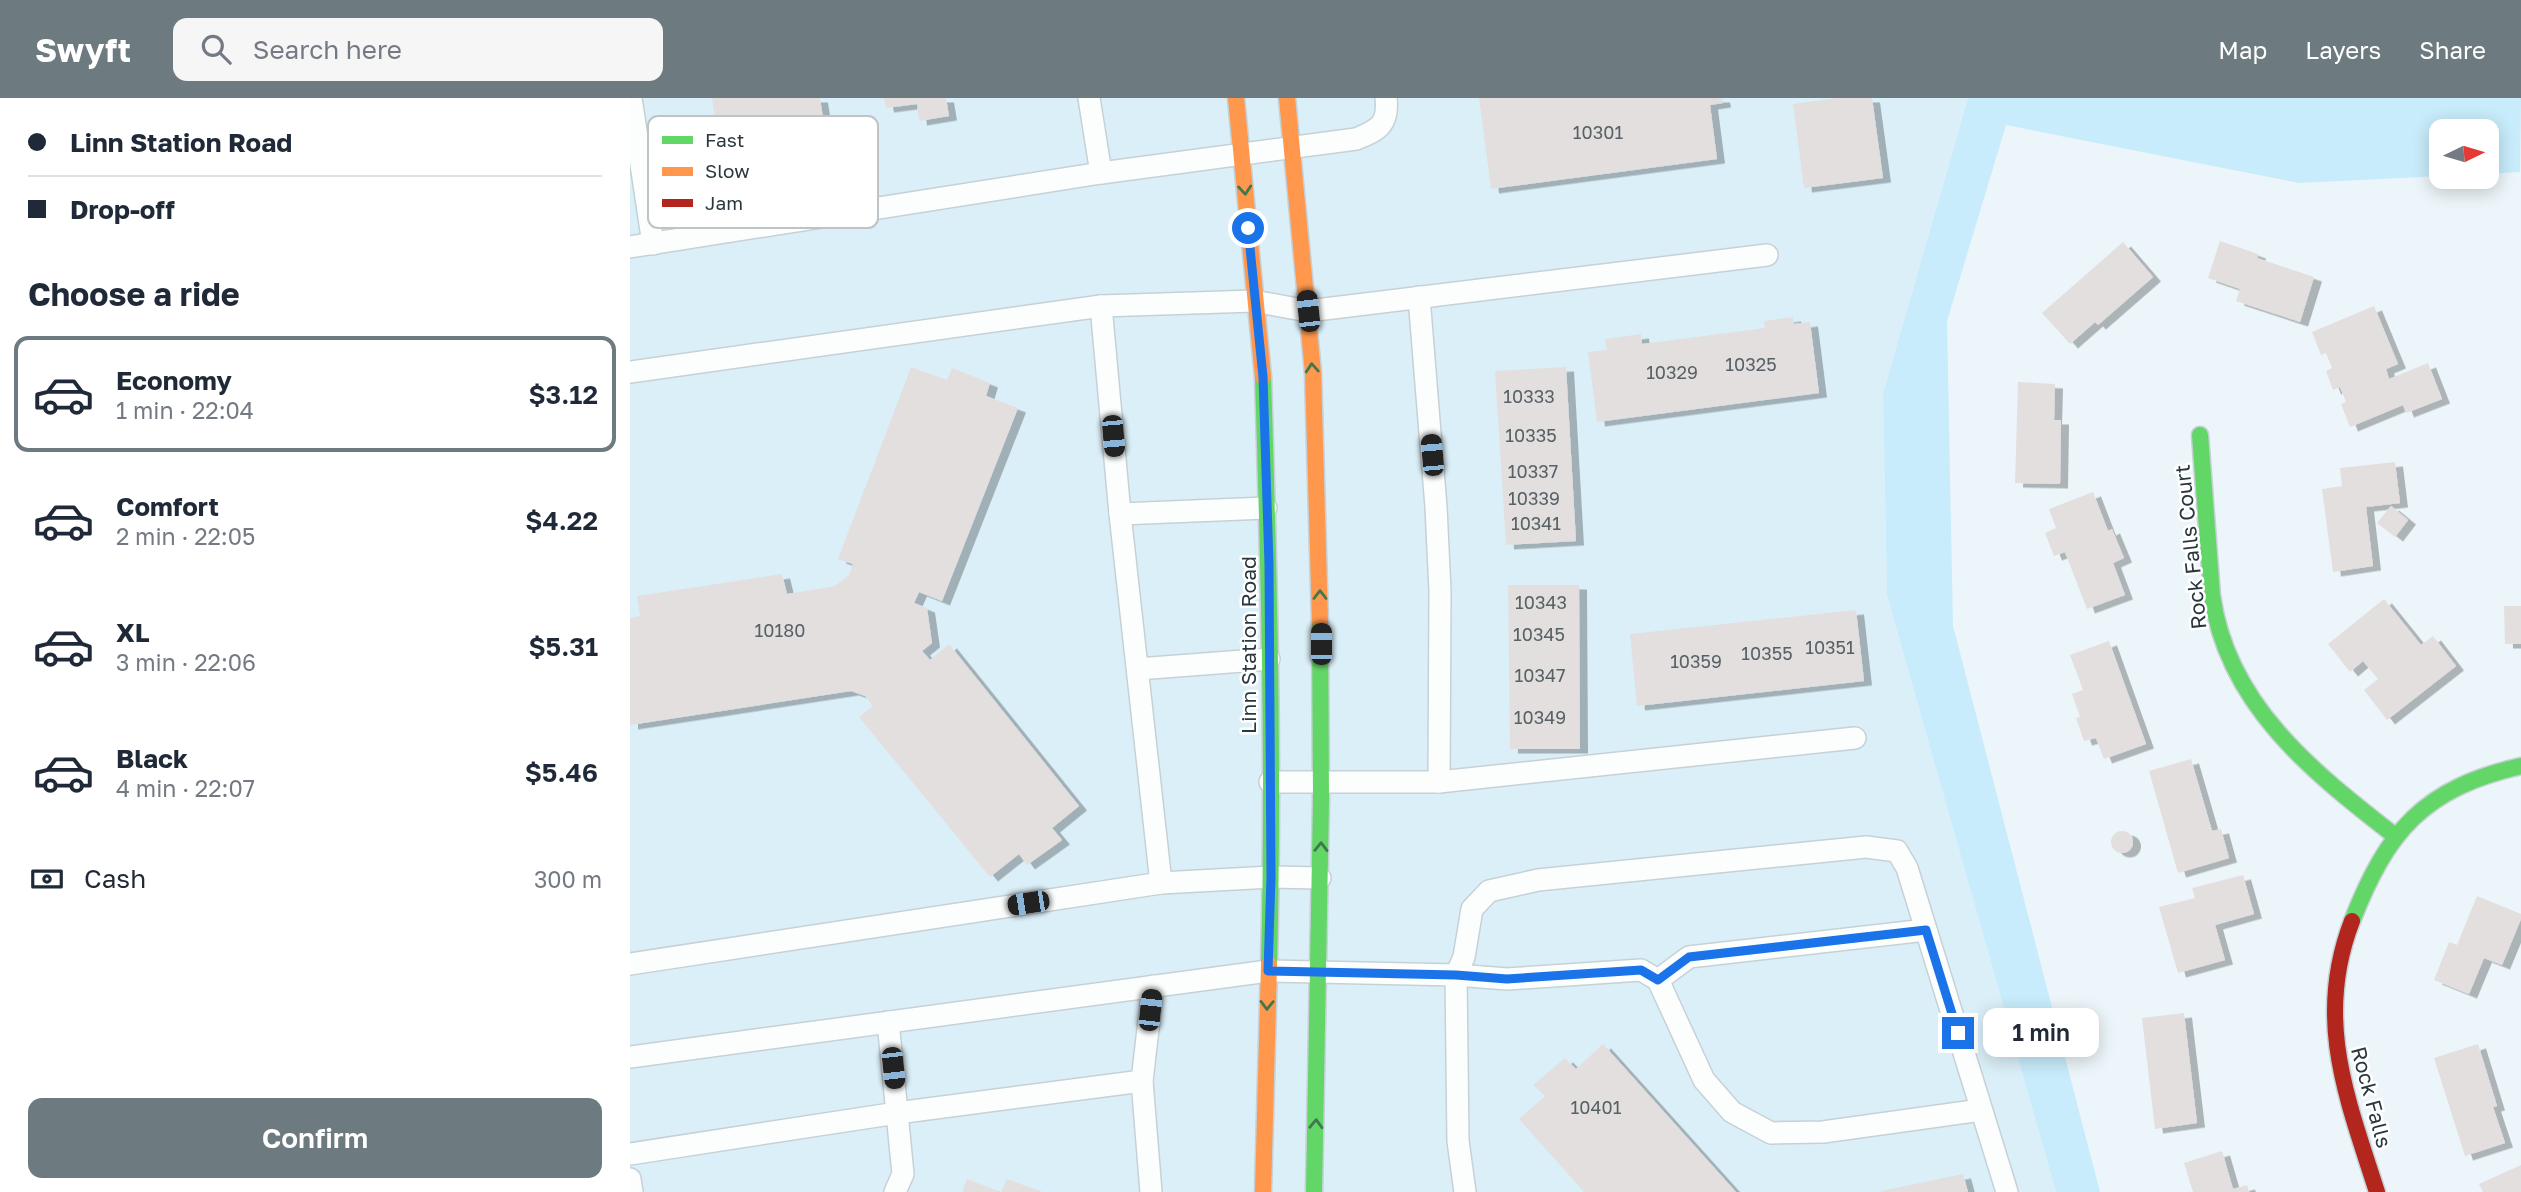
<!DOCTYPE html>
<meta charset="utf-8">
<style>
:root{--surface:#fff;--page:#f6f6f7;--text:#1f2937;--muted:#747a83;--line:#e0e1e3;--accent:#6d7a7f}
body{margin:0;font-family:"Golos Text",sans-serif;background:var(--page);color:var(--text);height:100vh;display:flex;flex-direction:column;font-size:26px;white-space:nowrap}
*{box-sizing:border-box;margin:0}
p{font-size:23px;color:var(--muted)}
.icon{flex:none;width:38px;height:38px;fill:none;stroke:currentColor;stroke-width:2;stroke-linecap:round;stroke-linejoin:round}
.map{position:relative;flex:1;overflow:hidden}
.details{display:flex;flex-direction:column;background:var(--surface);width:630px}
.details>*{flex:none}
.guide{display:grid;align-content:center;height:154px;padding:0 28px;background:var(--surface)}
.needle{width:46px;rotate:85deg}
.controls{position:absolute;left:1799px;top:21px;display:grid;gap:14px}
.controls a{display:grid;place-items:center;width:70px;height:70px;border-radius:14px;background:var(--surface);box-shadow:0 4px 18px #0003;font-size:35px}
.end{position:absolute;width:32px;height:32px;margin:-16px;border:9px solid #1a73e8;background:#fff;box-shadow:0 0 0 4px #fff}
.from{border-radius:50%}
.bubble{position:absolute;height:49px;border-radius:14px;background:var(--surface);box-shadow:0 4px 18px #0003;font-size:23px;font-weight:600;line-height:49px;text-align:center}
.car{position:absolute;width:21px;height:42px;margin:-21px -10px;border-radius:9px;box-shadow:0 0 5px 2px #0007;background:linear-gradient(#222 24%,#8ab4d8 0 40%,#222 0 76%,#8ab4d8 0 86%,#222 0)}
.guide b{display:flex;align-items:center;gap:24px;height:66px;font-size:26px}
.guide b+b{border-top:2px solid var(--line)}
.guide i{width:18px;height:18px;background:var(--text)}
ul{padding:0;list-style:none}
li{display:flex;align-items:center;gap:21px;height:116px;margin:0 14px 10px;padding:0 14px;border:4px solid transparent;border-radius:14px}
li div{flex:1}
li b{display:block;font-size:26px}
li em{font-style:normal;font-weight:600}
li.current{border-color:var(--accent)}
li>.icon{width:63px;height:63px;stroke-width:1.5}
h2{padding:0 28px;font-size:32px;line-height:84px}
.pay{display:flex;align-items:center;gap:18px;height:77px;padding:0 28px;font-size:26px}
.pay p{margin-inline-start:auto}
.action{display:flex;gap:14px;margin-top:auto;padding:14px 28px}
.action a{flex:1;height:80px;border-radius:14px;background:var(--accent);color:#fff;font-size:28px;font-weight:600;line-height:80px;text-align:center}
header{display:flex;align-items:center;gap:42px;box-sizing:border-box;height:98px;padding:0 35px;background:var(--accent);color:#fff}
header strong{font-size:33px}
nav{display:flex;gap:38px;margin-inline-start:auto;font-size:24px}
.search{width:490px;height:63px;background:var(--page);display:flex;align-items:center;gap:18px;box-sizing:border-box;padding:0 24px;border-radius:14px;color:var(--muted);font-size:26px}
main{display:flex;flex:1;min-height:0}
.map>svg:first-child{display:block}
.built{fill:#dbeff8}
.green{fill:#c8ecfb}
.building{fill:#e3dfdf;filter:url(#shadow)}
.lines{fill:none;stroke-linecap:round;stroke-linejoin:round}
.lane-casing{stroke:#c6d1d6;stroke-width:24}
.fast-casing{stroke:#c6d1d6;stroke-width:19}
.slow-casing{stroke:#c6d1d6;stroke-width:19}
.jam-casing{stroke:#c6d1d6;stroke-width:19}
.lane{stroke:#fcfefe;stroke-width:21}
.fast{stroke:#63d668;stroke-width:16}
.slow{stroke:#ff974d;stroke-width:16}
.jam{stroke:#b3261e;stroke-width:16}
.oneway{stroke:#40774f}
.route{stroke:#1a73e8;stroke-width:9}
.labels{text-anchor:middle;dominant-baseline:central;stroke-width:5;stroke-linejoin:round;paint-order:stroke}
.number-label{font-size:18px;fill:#576266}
.street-label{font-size:21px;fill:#28383e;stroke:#fff}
.key{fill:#fff;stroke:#bec3c5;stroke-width:2}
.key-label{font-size:19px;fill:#28383e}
</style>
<header>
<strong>Swyft</strong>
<div class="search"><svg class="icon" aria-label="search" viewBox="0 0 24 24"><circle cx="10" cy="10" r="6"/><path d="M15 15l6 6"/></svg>Search here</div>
<nav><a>Map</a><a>Layers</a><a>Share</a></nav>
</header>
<main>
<section class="details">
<div class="guide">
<b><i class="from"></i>Linn Station Road</b>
<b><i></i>Drop-off</b>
</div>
<h2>Choose a ride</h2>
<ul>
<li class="current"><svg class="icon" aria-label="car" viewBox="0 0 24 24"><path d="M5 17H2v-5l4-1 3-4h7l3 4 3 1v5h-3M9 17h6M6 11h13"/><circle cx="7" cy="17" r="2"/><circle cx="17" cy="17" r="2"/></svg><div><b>Economy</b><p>1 min · 22:04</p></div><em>$3.12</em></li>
<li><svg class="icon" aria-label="car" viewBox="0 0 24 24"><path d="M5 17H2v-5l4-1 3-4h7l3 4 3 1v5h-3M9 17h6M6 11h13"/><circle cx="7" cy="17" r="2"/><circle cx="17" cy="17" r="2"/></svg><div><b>Comfort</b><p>2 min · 22:05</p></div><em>$4.22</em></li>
<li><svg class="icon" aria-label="car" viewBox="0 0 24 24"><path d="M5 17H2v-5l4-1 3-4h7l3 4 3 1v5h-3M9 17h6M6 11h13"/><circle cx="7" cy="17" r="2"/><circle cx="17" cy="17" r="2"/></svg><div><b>XL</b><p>3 min · 22:06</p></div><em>$5.31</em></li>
<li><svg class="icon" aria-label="car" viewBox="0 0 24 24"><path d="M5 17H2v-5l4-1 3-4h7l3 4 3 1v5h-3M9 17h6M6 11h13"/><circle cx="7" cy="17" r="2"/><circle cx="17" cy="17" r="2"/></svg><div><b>Black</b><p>4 min · 22:07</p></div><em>$5.46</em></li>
</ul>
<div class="pay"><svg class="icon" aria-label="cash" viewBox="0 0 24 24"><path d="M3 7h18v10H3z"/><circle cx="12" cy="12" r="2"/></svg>Cash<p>300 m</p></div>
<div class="action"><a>Confirm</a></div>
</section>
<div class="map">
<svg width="1891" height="1094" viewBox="0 0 1891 1094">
<defs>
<filter id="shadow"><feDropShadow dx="8" dy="4.5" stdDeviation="0" flood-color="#0004"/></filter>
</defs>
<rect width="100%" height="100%" fill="#ecf5f9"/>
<path class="built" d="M0,0H1338L1253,296L1257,497L1426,1094H0Z"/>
<path class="green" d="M1338,0H1891L1890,74L1857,76V33H1811V78L1669,85L1376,27L1317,223L1323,528L1470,1094H1426L1257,497L1253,296Z"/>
<g class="building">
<path d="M82,0H190L193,20L161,25L165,43L136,47L133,30L87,37Z"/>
<path d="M254,0H316L319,18L289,23L287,6L256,10Z"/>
<path d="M849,0H1092L1093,5L1080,7L1087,61L861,91Z"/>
<path d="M1207,0H1242L1253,80L1174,90L1163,6Z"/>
<path d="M1590,143L1628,156L1627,160L1684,179L1670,224L1606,203L1610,191L1578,180Z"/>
<path d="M1493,144L1523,179L1468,227L1465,224L1440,246L1412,215Z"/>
<path d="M1744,208L1768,266L1756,271L1759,281L1798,265L1812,301L1776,315L1773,307L1720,329L1711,306L1716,304L1710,289L1703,292L1696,273L1702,270L1696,255L1691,257L1682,234Z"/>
<path d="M1163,219L1164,226L1180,224L1189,295L967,324L958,254L977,252L975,241L1011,236L1012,246L1135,230L1134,223Z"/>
<path d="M281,269L317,282L322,270L360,285L356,298L388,310L312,503L289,494L284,505L297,510L302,545L292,553L300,562L319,546L449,708L422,730L432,742L397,767L389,756L360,779L229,619L243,608L235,598L221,593L0,627V520L10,518L7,498L152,476L157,496L205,488L219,477L223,466L208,461Z"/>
<path d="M936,269L946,443L876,447L865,273Z"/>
<path d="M1388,284L1425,286L1424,322H1431L1430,386L1385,385Z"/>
<path d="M1765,364L1770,405L1736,409L1743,468L1703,474L1692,391L1712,388L1710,370Z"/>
<path d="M1463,394L1478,433L1482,431L1494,460L1483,465L1495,497L1457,511L1435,454L1424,458L1415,435L1426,430L1419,411Z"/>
<path d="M1761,408L1778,422L1765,439L1747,425Z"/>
<path d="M878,487H949L950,651H880Z"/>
<path d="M1754,501L1791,547L1803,538L1826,568L1757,622L1734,592L1748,581L1733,563L1720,574L1698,546Z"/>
<path d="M1874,508H1891V546H1875Z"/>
<path d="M1226,512L1234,583L1007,608L1000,536Z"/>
<path d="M1479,543L1516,646L1474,661L1466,640L1454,643L1446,620L1450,619L1442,596L1453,592L1440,557Z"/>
<path d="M1561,661L1582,733L1591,731L1599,760L1548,775L1519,673Z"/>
<circle cx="1492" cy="744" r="11"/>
<path d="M1613,777L1624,816L1585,827L1595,862L1548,875L1529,809L1565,800L1562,790Z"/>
<path d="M1847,798L1891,816V821L1872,867L1854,860L1839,896L1804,882L1819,844L1827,847Z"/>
<path d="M1554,915L1567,1025L1525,1031L1512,920Z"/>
<path d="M973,946L1106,1094H954L889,1021L915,998L903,987L935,960L946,971Z"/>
<path d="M1848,946L1867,1008L1863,1009L1875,1045L1835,1058L1804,960Z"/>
<path d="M1592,1053L1603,1091L1617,1087L1619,1094H1563L1554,1065Z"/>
<path d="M1891,1067V1094H1853L1849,1086Z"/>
<path d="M1333,1076L1338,1094H1251V1093Z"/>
<path d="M337,1081L371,1094L377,1081L413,1094H332Z"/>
</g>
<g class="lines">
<g class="lane-casing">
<g id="lane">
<path d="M1,0L23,146"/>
<path d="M471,75L726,41C749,32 759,26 756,0"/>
<path d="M0,149L471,75L459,0"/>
<path d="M789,199L806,409L810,493L809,684"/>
<path d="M471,208L490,416L531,785"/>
<path d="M0,274L471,208L624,203L678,213L1137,157"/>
<path d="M490,416L636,410"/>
<path d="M508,571L639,561"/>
<path d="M640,684H809L1225,640"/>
<path d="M0,866L531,785L641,779L690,780"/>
<path d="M1028,882L1059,859L1296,832"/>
<path d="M258,924L273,1076L265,1094"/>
<path d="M0,959L638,873L826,877L877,881L1011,872L1028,882L1074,982L1102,1014L1141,1035L1193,1034L1351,1012"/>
<path d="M0,1056L267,1015L512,983"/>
<path d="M0,1081L2,1094"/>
<path d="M521,1094L512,983L523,888"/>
<path d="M835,1094L828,1043L826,877L834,859L842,811L859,793L908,782L1236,749L1267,753L1277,770L1377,1094"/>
</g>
</g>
<g class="fast-casing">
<g id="fast">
<path d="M633,279C639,475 644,670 639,866"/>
<path d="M1570,337L1582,497C1597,607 1683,674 1765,738"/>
<path d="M1722,823C1757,733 1794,690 1891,668"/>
<path d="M684,1094L691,702L690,524"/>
</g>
</g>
<g class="slow-casing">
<g id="slow">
<path d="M606,0L633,279"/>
<path d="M657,0L683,275L690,524"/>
<path d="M633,1094L639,866"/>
</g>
</g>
<g class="jam-casing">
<path id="jam" d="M1722,823C1684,921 1717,1000 1747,1094"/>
</g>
<use href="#lane" class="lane"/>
<use href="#fast" class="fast"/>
<use href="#slow" class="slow"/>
<use href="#jam" class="jam"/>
</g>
<defs><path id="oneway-chevron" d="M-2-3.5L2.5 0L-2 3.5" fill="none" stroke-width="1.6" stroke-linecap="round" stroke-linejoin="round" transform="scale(1.75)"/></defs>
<g class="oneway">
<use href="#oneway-chevron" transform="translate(615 92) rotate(85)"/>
<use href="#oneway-chevron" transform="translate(682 270) rotate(-94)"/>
<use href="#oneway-chevron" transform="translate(690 497) rotate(-90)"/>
<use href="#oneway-chevron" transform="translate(691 749) rotate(-89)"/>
<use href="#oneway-chevron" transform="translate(637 907) rotate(91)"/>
<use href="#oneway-chevron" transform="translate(686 1026) rotate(-88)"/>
</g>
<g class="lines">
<path class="route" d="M618,130L633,279L639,466L641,779L638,873L826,877L877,881L1011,872L1028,882L1059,859L1296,832L1328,935"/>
</g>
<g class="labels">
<g class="number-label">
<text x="968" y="34">10301</text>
<text x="1121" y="266">10325</text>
<text x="1042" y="274">10329</text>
<text x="899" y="298">10333</text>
<text x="901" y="337">10335</text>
<text x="903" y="373">10337</text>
<text x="904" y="400">10339</text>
<text x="906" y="425">10341</text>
<text x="911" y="504">10343</text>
<text x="150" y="532">10180</text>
<text x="909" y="536">10345</text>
<text x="1200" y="549">10351</text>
<text x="1137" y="555">10355</text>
<text x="1066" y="563">10359</text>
<text x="910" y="577">10347</text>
<text x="910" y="619">10349</text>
<text x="966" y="1009">10401</text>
</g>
<g class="street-label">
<text transform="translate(1560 449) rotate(-96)">Rock Falls Court</text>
<text transform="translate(618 547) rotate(-90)">Linn Station Road</text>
<text transform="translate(1742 999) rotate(75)">Rock Falls</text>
</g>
</g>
<rect x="18" y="18" width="230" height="112" rx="10" class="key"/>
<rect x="32" y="38" width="31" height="8" fill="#63d668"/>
<rect x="32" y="69" width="31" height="9" fill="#ff974d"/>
<rect x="32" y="101" width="31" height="8" fill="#b3261e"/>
<g class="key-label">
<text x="75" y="49">Fast</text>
<text x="75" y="80">Slow</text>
<text x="75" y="112">Jam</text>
</g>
</svg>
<div class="controls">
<a><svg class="needle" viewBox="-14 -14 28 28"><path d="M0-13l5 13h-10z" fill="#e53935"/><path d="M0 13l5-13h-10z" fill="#747a83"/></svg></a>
</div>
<i class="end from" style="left:618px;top:130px"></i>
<i class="end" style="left:1328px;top:935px"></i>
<div class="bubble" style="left:1353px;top:910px;width:116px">1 min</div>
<i class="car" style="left:678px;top:213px;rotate:354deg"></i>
<i class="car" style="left:483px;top:338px;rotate:175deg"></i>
<i class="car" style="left:802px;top:357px;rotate:355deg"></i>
<i class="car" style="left:691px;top:546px;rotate:0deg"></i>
<i class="car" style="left:398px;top:805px;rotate:261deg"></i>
<i class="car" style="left:520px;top:912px;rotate:6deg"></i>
<i class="car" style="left:263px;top:970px;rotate:174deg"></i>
</div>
</main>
